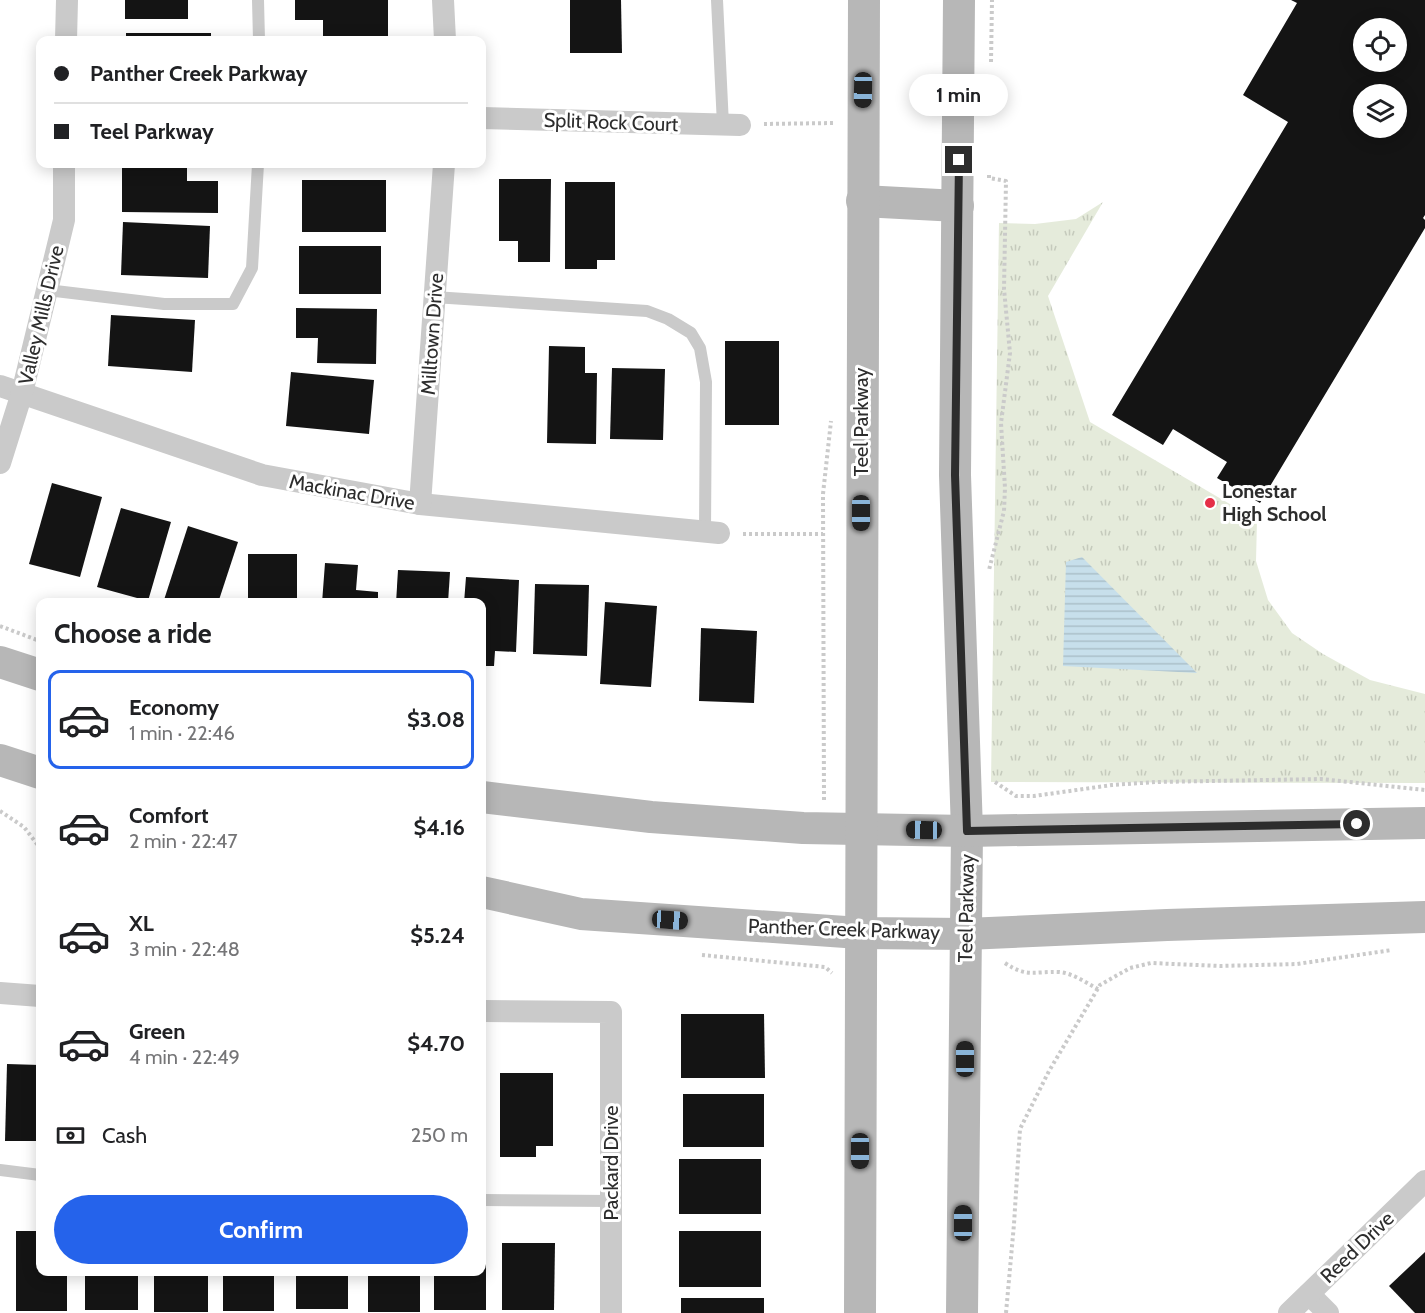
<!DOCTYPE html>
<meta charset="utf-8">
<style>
:root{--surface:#fff;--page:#f6f6f6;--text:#202124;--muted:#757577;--line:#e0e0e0;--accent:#2563eb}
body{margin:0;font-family:Cabin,sans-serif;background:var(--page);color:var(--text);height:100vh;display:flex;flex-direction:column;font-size:22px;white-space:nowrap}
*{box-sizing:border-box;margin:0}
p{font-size:20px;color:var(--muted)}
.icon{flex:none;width:33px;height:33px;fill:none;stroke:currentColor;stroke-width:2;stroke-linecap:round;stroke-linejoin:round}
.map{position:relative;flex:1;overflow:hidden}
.panel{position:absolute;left:36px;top:598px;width:450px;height:678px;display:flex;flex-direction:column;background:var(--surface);border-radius:12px;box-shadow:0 3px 15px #0003}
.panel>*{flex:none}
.guide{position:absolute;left:36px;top:36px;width:450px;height:132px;border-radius:12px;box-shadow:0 3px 15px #0003;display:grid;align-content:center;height:132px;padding:0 18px;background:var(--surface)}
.controls{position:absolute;left:1353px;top:18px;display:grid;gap:12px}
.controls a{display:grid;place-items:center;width:54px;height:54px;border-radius:50%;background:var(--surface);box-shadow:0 3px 15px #0003;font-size:30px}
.end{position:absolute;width:27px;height:27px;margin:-14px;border:8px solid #2d2d2d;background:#fff;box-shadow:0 0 0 3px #fff}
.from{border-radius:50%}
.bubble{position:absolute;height:42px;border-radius:21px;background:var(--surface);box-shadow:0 3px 15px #0003;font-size:20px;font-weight:800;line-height:42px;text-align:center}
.car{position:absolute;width:18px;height:36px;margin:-18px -9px;border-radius:8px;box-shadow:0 0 4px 2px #0007;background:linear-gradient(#222 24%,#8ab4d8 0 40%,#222 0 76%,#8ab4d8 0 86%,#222 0)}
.guide b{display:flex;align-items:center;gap:21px;height:57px;font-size:22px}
.guide b+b{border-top:2px solid var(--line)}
.guide i{width:15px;height:15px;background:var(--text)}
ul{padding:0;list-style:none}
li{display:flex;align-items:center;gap:18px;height:99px;margin:0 12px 9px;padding:0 6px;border:3px solid transparent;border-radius:12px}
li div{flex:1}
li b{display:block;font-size:22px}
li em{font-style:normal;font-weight:800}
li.active{border-color:var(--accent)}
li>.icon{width:54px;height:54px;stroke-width:1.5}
h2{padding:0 18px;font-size:27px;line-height:72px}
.pay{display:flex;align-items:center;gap:15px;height:66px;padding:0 18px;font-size:22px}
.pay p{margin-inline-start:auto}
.cta{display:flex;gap:12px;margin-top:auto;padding:12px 18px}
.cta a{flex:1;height:69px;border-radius:36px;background:var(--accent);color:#fff;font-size:24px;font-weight:800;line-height:69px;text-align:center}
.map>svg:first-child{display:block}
.grass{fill:url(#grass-tufts)}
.water{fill:url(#water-rules)}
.building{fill:#141414;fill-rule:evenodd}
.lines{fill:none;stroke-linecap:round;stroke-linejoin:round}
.path{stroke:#cacaca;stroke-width:4;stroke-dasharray:3 3;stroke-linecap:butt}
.service{stroke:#cacaca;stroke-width:12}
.minor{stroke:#cacaca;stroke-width:22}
.secondary{stroke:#b7b7b7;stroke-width:32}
.route{stroke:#2d2d2d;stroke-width:8}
.poi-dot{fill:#e52f48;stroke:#fff;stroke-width:2}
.labels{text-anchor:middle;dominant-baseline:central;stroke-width:6;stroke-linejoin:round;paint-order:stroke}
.street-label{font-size:20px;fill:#2d2d2d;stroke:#fff}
.poi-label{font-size:20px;font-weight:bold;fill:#2d2d2d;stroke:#fff;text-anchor:start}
</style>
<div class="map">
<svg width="1425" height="1313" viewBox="0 0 1425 1313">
<defs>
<pattern id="grass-tufts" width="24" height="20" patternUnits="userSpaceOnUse" patternTransform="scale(1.5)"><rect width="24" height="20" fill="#e5ebdb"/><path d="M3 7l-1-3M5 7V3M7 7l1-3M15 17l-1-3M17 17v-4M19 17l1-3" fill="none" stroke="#c5cabc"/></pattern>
<pattern id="water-rules" width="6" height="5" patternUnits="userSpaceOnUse" patternTransform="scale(1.5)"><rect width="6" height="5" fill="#c7dfeb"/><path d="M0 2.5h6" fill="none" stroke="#abc0ca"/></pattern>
</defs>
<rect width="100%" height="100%" fill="#fff"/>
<path class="grass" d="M1103,202L1048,296L1090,422L1257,520L1256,561L1268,600L1292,633L1323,654L1370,680L1425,694V783L991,782L999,223L1035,224L1076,219Z"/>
<path class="water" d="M1082,557L1197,673L1063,666L1066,562Z"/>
<g class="building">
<rect x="125" y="0" width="63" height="19"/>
<path d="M295,0H388V37H323V20H295Z"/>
<path d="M570,0H621L622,53H570Z"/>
<path d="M1291,0H1425V215L1423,218L1425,220V228L1260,503L1217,478L1227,462L1173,429L1163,445L1112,415L1288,122L1243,95L1297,3ZM1364,28H1396V62H1364ZM1364,94H1396V128H1364Z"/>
<rect x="126" y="33" width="85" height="7"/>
<path d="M122,164H187V181H218V213L122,212Z"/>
<rect x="303" y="164" width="85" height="3"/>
<path d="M499,179H551L550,262H518V241H499Z"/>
<rect x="302" y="180" width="84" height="52"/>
<path d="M565,182H615V260H597V269H565Z"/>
<path d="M123,222L210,226L208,278L121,275Z"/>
<rect x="299" y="246" width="82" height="48"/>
<path d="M296,308L377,309L376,364L317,363L318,338H296Z"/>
<path d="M111,315L195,320L192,372L108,366Z"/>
<rect x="725" y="341" width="54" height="84"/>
<path d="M549,346L585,347V373H597L596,444L547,443Z"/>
<path d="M612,368L665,369L663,440L610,439Z"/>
<path d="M291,372L374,380L369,434L286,426Z"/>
<path d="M52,483L102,497L80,577L29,564Z"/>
<path d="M121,508L171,522L148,601L97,587Z"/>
<path d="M188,526L238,542L218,603H163Z"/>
<rect x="248" y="554" width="49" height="49"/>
<path d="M325,563L358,565L356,590L378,592V603H322Z"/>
<path d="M398,570L450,572L448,603H396Z"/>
<path d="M466,577L519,580L516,652L495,651L494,666H482V603H464Z"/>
<path d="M535,584L589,585L587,656L533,654Z"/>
<path d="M605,602L657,606L651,687L600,684Z"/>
<path d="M701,628L757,631L754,703L699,701Z"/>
<path d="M681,1014H764L765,1078H681Z"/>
<path d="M7,1064L40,1065V1141H5Z"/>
<rect x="482" y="1073" width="3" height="84"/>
<path d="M500,1073H553V1146H536V1157H500Z"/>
<rect x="683" y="1094" width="81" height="53"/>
<rect x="679" y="1159" width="82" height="55"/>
<path d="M16,1231H40V1272H67V1311H16Z"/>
<rect x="679" y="1231" width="82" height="56"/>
<path d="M482,1232H486V1310H434V1272H482Z"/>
<path d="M502,1243H555L554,1310H502Z"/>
<path d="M1425,1252V1313H1415L1389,1286Z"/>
<rect x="85" y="1272" width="53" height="38"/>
<rect x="154" y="1272" width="54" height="40"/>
<rect x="223" y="1272" width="51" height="39"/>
<rect x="296" y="1272" width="52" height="37"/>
<rect x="368" y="1272" width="52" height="40"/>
<rect x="681" y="1298" width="83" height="15"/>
</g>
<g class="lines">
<g class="path">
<path d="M991,62L992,0"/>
<path d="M764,124L834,123"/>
<path d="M989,175V178L1006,181L1004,289L1010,353L1001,423L1005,488L1004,511L989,570"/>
<path d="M743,534H823"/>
<path d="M0,626L37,640"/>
<path d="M995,782L1016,796H1034L1112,785L1156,782L1321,779L1425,790"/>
<path d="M824,800L823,494L831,421"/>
<path d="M0,811L24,827L40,848"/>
<path d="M702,955L825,967L832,973"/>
<path d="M1005,963C1027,978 1035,971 1059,972C1073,973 1086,983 1098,989"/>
<path d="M1006,1313L1014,1224L1020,1129L1049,1071L1100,985L1130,968L1151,963L1220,966L1297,964L1392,950"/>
</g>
<g class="service">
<path d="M258,0L259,40"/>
<path d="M717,0L723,125"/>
<path d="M47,290L164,304H233L252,268L258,164"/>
<path d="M434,297L647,311L668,319L691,333L700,348L706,382L705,532"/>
<path d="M0,1170L40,1175"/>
<path d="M482,1200L611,1201"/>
</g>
<g class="minor">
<path d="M443,0L445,40"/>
<path d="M66,40L67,0"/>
<path d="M482,118L740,125"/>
<path d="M0,386L262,475L420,504L719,533"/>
<path d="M0,463L22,393L64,220V164"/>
<path d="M420,504L444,164"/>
<path d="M0,993L40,996"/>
<path d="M482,1011L611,1012V1313"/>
<path d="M1309,1294L1328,1313"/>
<path d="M1289,1313L1425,1181"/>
</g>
<g class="secondary">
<path d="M959,0L955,475L967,831L962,1313"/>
<path d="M862,201L958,206"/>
<path d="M0,662L40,675"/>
<path d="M0,760L40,773"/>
<path d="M482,797L651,817L803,828L967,831L1425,823"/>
<path d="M482,892L581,914L860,933L966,934L1167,925L1425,917"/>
<path d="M860,1313L864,0"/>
</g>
</g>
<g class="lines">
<path class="route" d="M959,160L955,475L967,831L1357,824"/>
</g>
<circle class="poi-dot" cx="1210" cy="503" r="6"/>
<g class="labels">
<g class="street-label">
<text transform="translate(611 122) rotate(2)">Split Rock Court</text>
<text transform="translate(41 315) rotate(-77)">Valley Mills Drive</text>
<text transform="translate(432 334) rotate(-86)">Milltown Drive</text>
<text transform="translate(861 422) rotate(-90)">Teel Parkway</text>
<text transform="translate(352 492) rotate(10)">Mackinac Drive</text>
<text transform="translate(966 908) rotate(-89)">Teel Parkway</text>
<text transform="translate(844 929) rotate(2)">Panther Creek Parkway</text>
<text transform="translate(611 1163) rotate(-90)">Packard Drive</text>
<text transform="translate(1357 1247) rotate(-44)">Reed Drive</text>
</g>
<g class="poi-label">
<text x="1222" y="491">Lonestar<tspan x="1222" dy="23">High School</tspan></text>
</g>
</g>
</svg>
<div class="controls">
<a><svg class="icon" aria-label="locate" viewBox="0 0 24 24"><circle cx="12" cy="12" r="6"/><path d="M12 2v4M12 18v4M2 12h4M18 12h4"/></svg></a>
<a><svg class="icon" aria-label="layers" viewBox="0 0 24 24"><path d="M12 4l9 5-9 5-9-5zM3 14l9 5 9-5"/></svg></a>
</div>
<i class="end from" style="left:1357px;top:824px"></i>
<i class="end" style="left:959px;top:160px"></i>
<div class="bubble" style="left:909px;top:74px;width:99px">1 min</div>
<i class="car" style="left:863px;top:90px;rotate:181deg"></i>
<i class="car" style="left:861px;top:513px;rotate:180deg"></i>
<i class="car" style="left:924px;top:830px;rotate:271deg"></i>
<i class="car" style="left:670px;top:920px;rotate:94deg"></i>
<i class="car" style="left:965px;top:1059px;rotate:0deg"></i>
<i class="car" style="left:860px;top:1151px;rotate:180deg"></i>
<i class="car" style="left:963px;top:1223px;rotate:0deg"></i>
<div class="guide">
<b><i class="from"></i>Panther Creek Parkway</b>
<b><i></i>Teel Parkway</b>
</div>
<section class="panel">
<h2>Choose a ride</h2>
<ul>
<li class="active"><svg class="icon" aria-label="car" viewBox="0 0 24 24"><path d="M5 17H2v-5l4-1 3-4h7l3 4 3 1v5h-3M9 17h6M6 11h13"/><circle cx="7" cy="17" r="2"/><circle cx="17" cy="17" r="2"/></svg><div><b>Economy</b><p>1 min · 22:46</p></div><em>$3.08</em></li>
<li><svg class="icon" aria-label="car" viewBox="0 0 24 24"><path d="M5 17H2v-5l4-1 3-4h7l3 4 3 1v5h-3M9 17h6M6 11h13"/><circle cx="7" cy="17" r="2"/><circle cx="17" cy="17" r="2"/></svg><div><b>Comfort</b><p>2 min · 22:47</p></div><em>$4.16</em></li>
<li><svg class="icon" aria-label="car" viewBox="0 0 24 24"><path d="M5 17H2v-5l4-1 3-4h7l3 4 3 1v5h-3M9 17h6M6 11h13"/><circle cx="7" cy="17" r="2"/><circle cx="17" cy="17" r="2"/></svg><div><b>XL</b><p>3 min · 22:48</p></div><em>$5.24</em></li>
<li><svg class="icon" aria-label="car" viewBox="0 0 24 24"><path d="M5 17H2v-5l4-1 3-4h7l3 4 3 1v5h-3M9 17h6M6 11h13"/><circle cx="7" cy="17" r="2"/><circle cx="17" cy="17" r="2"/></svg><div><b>Green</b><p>4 min · 22:49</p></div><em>$4.70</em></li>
</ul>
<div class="pay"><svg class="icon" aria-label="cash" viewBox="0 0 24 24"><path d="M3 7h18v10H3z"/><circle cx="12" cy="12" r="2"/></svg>Cash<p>250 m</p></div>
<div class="cta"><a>Confirm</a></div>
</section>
</div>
